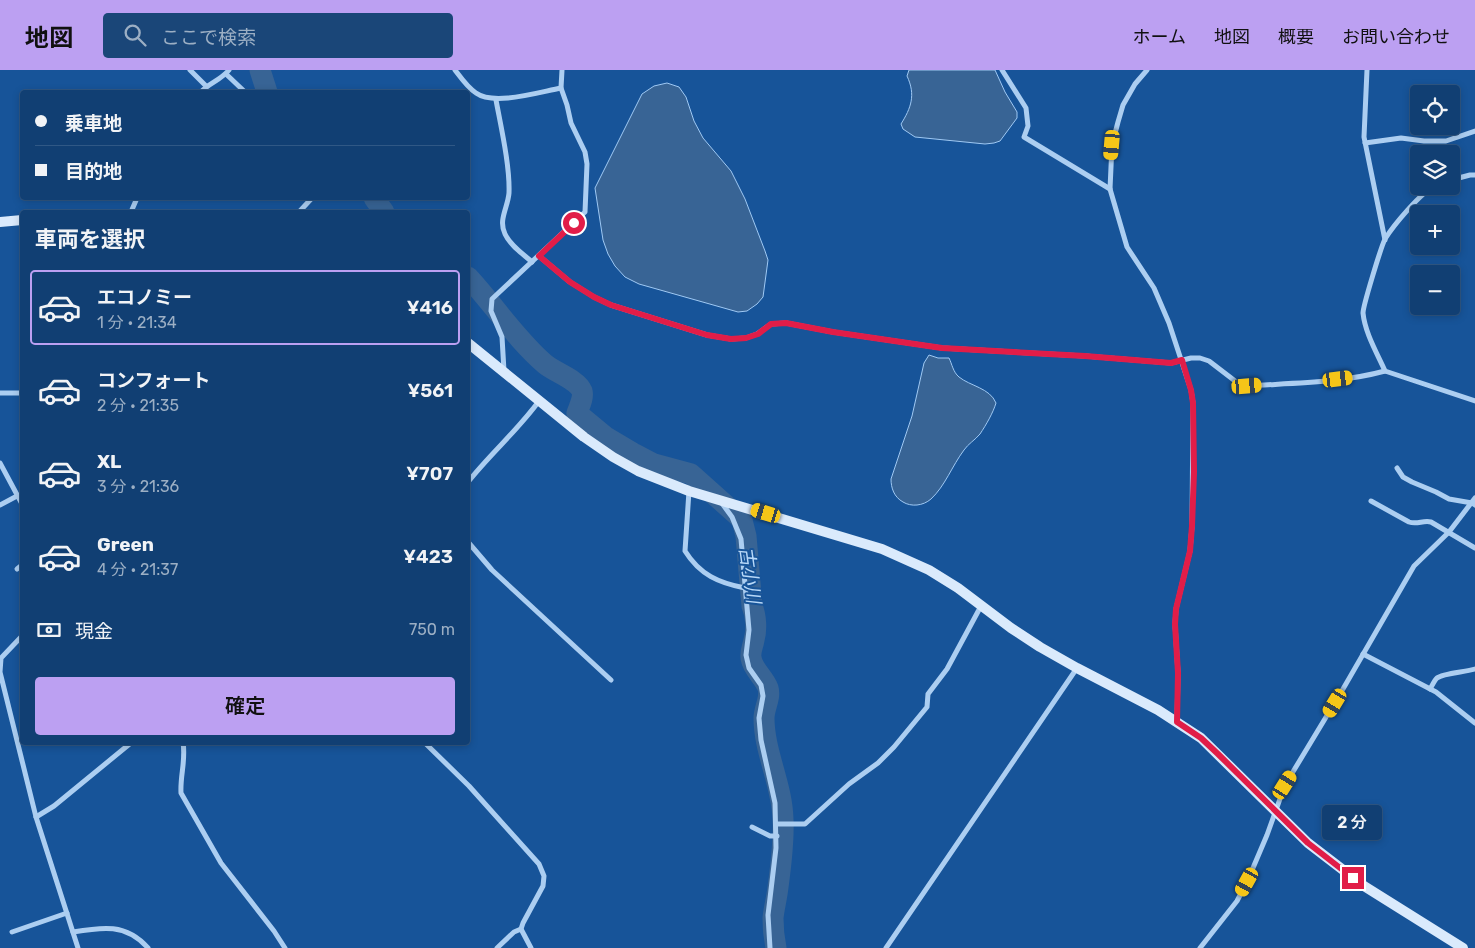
<!DOCTYPE html>
<html lang="ja">
<meta charset="utf-8">
<style>
:root{--surface:#113f73;--page:#1a4678;--text:#f1f3f6;--muted:#9cafc4;--line:#305885;--accent:#bca0f2}
body{margin:0;font-family:Rubik,"Noto Sans JP",sans-serif;background:var(--page);color:var(--text);height:100vh;display:flex;flex-direction:column;font-size:19px;white-space:nowrap}
*{box-sizing:border-box;margin:0}
p{font-size:16px;color:var(--muted)}
.icon{flex:none;width:28px;height:28px;fill:none;stroke:currentColor;stroke-width:2;stroke-linecap:round;stroke-linejoin:round}
.map{position:relative;flex:1;overflow:hidden}
.sheet{position:absolute;left:20px;top:140px;width:450px;height:535px;display:flex;flex-direction:column;background:var(--surface);border-radius:5px;box-shadow:0 2px 8px #0003,0 0 0 1px var(--line)}
.sheet>*{flex:none}
.top-card{position:absolute;left:20px;top:20px;width:450px;height:110px;border-radius:5px;box-shadow:0 2px 8px #0003,0 0 0 1px var(--line);display:grid;align-content:center;height:110px;padding:0 15px;background:var(--surface)}
.tools{position:absolute;left:1410px;top:15px;display:grid;gap:10px}
.tools a{display:grid;place-items:center;width:50px;height:50px;border-radius:5px;background:var(--surface);box-shadow:0 2px 8px #0003,0 0 0 1px var(--line);font-size:25px}
.end{position:absolute;width:22px;height:22px;margin:-11px;border:6px solid #e11d48;background:#fff;box-shadow:0 0 0 2px #fff}
.from{border-radius:50%}
.bubble{position:absolute;height:35px;border-radius:5px;background:var(--surface);box-shadow:0 2px 8px #0003,0 0 0 1px var(--line);font-size:16px;font-weight:600;line-height:35px;text-align:center}
.car{position:absolute;width:15px;height:30px;margin:-15px -8px;border-radius:6px;box-shadow:0 0 4px 1px #0007;background:linear-gradient(#f5c518 24%,#345 0 40%,#f5c518 0 76%,#345 0 86%,#f5c518 0)}
.top-card b{display:flex;align-items:center;gap:18px;height:48px;font-size:19px}
.top-card b+b{border-top:1px solid var(--line)}
.top-card i{width:12px;height:12px;background:var(--text)}
ul{padding:0;list-style:none}
li{display:flex;align-items:center;gap:15px;height:75px;margin:0 10px 8px;padding:0 5px;border:2px solid transparent;border-radius:5px}
li div{flex:1}
li b{display:block;font-size:19px}
li em{font-style:normal;font-weight:600}
li.current{border-color:var(--accent)}
li>.icon{width:45px;height:45px;stroke-width:1.5}
h2{padding:0 15px;font-size:22px;line-height:60px}
.pay{display:flex;align-items:center;gap:12px;height:55px;padding:0 15px;font-size:19px}
.pay p{margin-inline-start:auto}
.action{display:flex;gap:10px;margin-top:auto;padding:10px 15px}
.action a{flex:1;height:58px;border-radius:5px;background:var(--accent);color:#111;font-size:20px;font-weight:600;line-height:58px;text-align:center}
header{display:flex;align-items:center;gap:30px;box-sizing:border-box;height:70px;padding:0 25px;background:var(--accent);color:#111}
header strong{font-size:24px}
nav{display:flex;gap:28px;margin-inline-start:auto;font-size:18px}
.search{width:350px;height:45px;background:var(--page);display:flex;align-items:center;gap:12px;box-sizing:border-box;padding:0 18px;border-radius:5px;color:var(--muted);font-size:19px}
.map>svg:first-child{display:block}
.water{fill:#386495;stroke:#9fc9f4}
.lines{fill:none;stroke-linecap:round;stroke-linejoin:round}
.river{stroke:#386495;stroke-width:21}
.street{stroke:#accef1;stroke-width:5}
.secondary{stroke:#daeafc;stroke-width:10}
.route{stroke:#e11d48;stroke-width:6}
.labels{text-anchor:middle;dominant-baseline:central;stroke-width:4;stroke-linejoin:round;paint-order:stroke}
.water-label{font-size:19px;font-style:italic;fill:#b8d8f8;stroke:#175499}
</style>
<header>
<strong>地図</strong>
<div class="search"><svg class="icon" aria-label="search" viewBox="0 0 24 24"><circle cx="10" cy="10" r="6"/><path d="M15 15l6 6"/></svg>ここで検索</div>
<nav><a>ホーム</a><a>地図</a><a>概要</a><a>お問い合わせ</a></nav>
</header>
<div class="map">
<svg width="1475" height="878" viewBox="0 0 1475 878">
<rect width="100%" height="100%" fill="#175499"/>
<g class="water">
<path d="M909,0H995L1005,22L1017,42V48L1000,71L994,73L985,74L915,67L903,59L901,54C911,38 916,25 907,6Z"/>
<path d="M667,13L679,17L686,27L694,51L703,68L731,101L745,129L765,181L768,190L763,227L757,234L747,241L738,242L639,214L625,207L615,196L608,184L603,170L595,118L642,24L654,16Z"/>
<path d="M929,285L938,288H949C952,294 953,302 959,307C970,316 990,318 996,333C993,343 986,355 980,364C975,370 968,374 964,380C952,396 945,416 931,429C923,436 911,437 903,432C894,427 891,418 891,409L912,346L924,293Z"/>
</g>
<g class="lines">
<g class="river">
<path d="M260,0L267,22"/>
<path d="M374,128L384,142"/>
<path d="M468,207C494,235 516,269 545,294C554,302 577,309 582,321C584,328 579,337 577,343L606,367L633,383L654,394L691,404L738,446L742,450L746,466L752,536C756,545 757,560 754,570C753,576 750,581 751,588C753,600 764,607 768,618C771,628 764,638 764,648C764,682 782,714 783,749C784,771 781,795 778,817C777,827 774,838 773,848C773,858 774,868 776,878"/>
</g>
<g class="street">
<path d="M190,0L206,16"/>
<path d="M455,0C461,8 468,18 476,23C494,36 539,22 561,18"/>
<path d="M1002,0L1026,38L1028,56L1024,67L1110,119"/>
<path d="M1147,0L1135,14L1123,35L1118,52L1112,75L1110,119L1127,177L1154,218L1169,253L1191,320L1193,333L1192,456L1190,481L1176,539L1175,554L1178,603L1177,651"/>
<path d="M1367,0L1364,67L1385,170"/>
<path d="M226,4L245,22"/>
<path d="M201,22C209,13 221,10 229,0"/>
<path d="M496,30C501,57 510,96 509,123C508,137 498,150 505,164C510,175 523,184 532,192"/>
<path d="M1365,73L1401,68L1424,71H1446L1475,61"/>
<path d="M1451,110L1470,105H1475"/>
<path d="M131,142L137,128"/>
<path d="M299,142L312,128"/>
<path d="M539,186L570,212L594,227L611,235L707,265L731,269L746,268L757,264L771,254L786,253L833,262L942,278L1085,286L1171,293L1191,288H1200L1209,291L1239,314L1247,316C1293,313 1341,313 1385,301L1475,331"/>
<path d="M504,301L502,267L491,241L492,229L585,142L587,94L585,82L571,53L567,35L561,18L562,0"/>
<path d="M1385,301C1377,283 1365,263 1363,243C1363,236 1381,177 1385,169C1393,156 1421,122 1435,116"/>
<path d="M0,323H22"/>
<path d="M0,393L22,434"/>
<path d="M1397,398L1403,407L1412,412L1436,422L1449,429L1472,433L1475,435"/>
<path d="M468,412C490,384 518,360 539,331"/>
<path d="M689,421L685,481C700,505 719,513 745,518"/>
<path d="M1371,431L1409,452C1417,455 1423,450 1431,452L1475,478"/>
<path d="M721,432L732,447L741,469L749,560L746,585L749,598L761,615L763,626L759,648L761,670L775,733L776,778L768,845L770,878"/>
<path d="M0,435L17,426"/>
<path d="M468,472L492,500L611,610"/>
<path d="M17,499L22,495"/>
<path d="M22,566L1,588L0,602L36,747L78,878"/>
<path d="M1363,584L1436,622L1475,653"/>
<path d="M1430,619C1432,616 1434,611 1437,608C1443,603 1466,602 1475,599"/>
<path d="M183,672C186,691 180,705 181,723L221,793L274,861L285,878"/>
<path d="M424,672L469,716L539,794L544,806L543,816L523,853L521,859L531,878"/>
<path d="M36,747L54,736L132,672"/>
<path d="M777,754H805L849,714L878,693L894,677L927,637L928,624L947,599L981,536"/>
<path d="M752,757L770,766H777"/>
<path d="M12,862L67,843"/>
<path d="M73,862C102,857 126,853 148,878"/>
<path d="M497,878L514,862L521,859"/>
<path d="M886,878L1077,598"/>
<path d="M1200,878L1237,831L1247,812L1267,765L1285,715L1343,619L1414,496L1449,462L1475,428"/>
</g>
<g class="secondary">
<path d="M0,152L22,150"/>
<path d="M468,273L584,367L613,387L638,401L689,421L882,479L929,500L958,518L1011,558L1040,577L1077,598L1158,640L1201,668L1308,773L1364,816L1463,878"/>
</g>
</g>
<g class="lines">
<path class="route" d="M574,153L539,186L570,212L594,227L611,235L707,265L731,269L746,268L758,264L771,254L786,253L833,262L942,278L1085,286L1171,293L1182,290L1191,320L1193,333L1194,402L1192,456L1190,481L1176,539L1175,554L1178,603L1177,652L1201,668L1218,684L1308,773L1353,808"/>
</g>
<g class="labels">
<g class="water-label">
<text transform="translate(750 505) rotate(82)">古小川</text>
</g>
</g>
</svg>
<div class="tools">
<a><svg class="icon" aria-label="locate" viewBox="0 0 24 24"><circle cx="12" cy="12" r="6"/><path d="M12 2v4M12 18v4M2 12h4M18 12h4"/></svg></a>
<a><svg class="icon" aria-label="layers" viewBox="0 0 24 24"><path d="M12 4l9 5-9 5-9-5zM3 14l9 5 9-5"/></svg></a>
<a>+</a>
<a>−</a>
</div>
<i class="end from" style="left:574px;top:153px"></i>
<i class="end" style="left:1353px;top:808px"></i>
<div class="bubble" style="left:1322px;top:735px;width:60px">2 分</div>
<i class="car" style="left:1112px;top:75px;rotate:185deg"></i>
<i class="car" style="left:1338px;top:309px;rotate:83deg"></i>
<i class="car" style="left:1247px;top:316px;rotate:85deg"></i>
<i class="car" style="left:766px;top:443px;rotate:287deg"></i>
<i class="car" style="left:1335px;top:633px;rotate:211deg"></i>
<i class="car" style="left:1285px;top:715px;rotate:32deg"></i>
<i class="car" style="left:1247px;top:812px;rotate:209deg"></i>
<div class="top-card">
<b><i class="from"></i>乗車地</b>
<b><i></i>目的地</b>
</div>
<section class="sheet">
<h2>車両を選択</h2>
<ul>
<li class="current"><svg class="icon" aria-label="car" viewBox="0 0 24 24"><path d="M5 17H2v-5l4-1 3-4h7l3 4 3 1v5h-3M9 17h6M6 11h13"/><circle cx="7" cy="17" r="2"/><circle cx="17" cy="17" r="2"/></svg><div><b>エコノミー</b><p>1 分 · 21:34</p></div><em>¥416</em></li>
<li><svg class="icon" aria-label="car" viewBox="0 0 24 24"><path d="M5 17H2v-5l4-1 3-4h7l3 4 3 1v5h-3M9 17h6M6 11h13"/><circle cx="7" cy="17" r="2"/><circle cx="17" cy="17" r="2"/></svg><div><b>コンフォート</b><p>2 分 · 21:35</p></div><em>¥561</em></li>
<li><svg class="icon" aria-label="car" viewBox="0 0 24 24"><path d="M5 17H2v-5l4-1 3-4h7l3 4 3 1v5h-3M9 17h6M6 11h13"/><circle cx="7" cy="17" r="2"/><circle cx="17" cy="17" r="2"/></svg><div><b>XL</b><p>3 分 · 21:36</p></div><em>¥707</em></li>
<li><svg class="icon" aria-label="car" viewBox="0 0 24 24"><path d="M5 17H2v-5l4-1 3-4h7l3 4 3 1v5h-3M9 17h6M6 11h13"/><circle cx="7" cy="17" r="2"/><circle cx="17" cy="17" r="2"/></svg><div><b>Green</b><p>4 分 · 21:37</p></div><em>¥423</em></li>
</ul>
<div class="pay"><svg class="icon" aria-label="cash" viewBox="0 0 24 24"><path d="M3 7h18v10H3z"/><circle cx="12" cy="12" r="2"/></svg>現金<p>750 m</p></div>
<div class="action"><a>確定</a></div>
</section>
</div>
